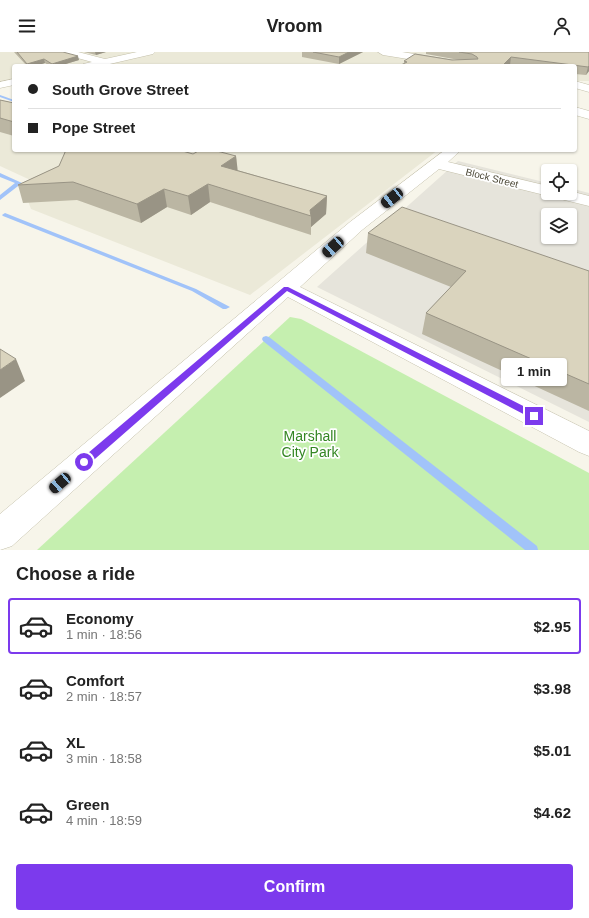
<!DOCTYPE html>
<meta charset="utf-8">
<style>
:root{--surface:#fff;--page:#f6f6f6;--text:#222;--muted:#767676;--line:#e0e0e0;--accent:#7c3aed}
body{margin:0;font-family:Helvetica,sans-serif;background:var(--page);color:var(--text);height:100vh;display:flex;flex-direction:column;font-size:15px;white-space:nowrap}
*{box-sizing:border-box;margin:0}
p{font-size:13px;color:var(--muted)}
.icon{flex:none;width:22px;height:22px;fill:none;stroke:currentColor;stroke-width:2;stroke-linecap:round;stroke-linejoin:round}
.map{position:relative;height:498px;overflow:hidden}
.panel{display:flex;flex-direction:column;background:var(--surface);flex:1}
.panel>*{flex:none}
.top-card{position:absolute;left:12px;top:12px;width:565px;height:88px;border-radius:4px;box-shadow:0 1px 3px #0004;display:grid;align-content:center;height:88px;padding:0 16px;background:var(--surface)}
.controls{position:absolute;left:541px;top:112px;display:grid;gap:8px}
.controls a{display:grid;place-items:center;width:36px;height:36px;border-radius:4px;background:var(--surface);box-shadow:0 1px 3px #0004;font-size:20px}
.end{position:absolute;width:18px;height:18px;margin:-9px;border:5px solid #7c3aed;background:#fff;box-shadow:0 0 0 2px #fff}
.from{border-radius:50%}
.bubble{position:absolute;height:28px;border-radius:4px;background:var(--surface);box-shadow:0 1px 3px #0004;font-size:13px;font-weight:700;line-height:28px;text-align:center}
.car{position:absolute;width:12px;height:24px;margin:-12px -6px;border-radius:5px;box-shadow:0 0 3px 1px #0007;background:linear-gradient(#222 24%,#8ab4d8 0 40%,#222 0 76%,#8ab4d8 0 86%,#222 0)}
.top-card b{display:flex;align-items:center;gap:14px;height:38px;font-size:15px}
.top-card b+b{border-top:1px solid var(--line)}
.top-card i{width:10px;height:10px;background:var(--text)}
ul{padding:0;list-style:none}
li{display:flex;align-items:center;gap:12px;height:56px;margin:0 8px 6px;padding:0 8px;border:2px solid transparent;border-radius:4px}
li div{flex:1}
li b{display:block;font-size:15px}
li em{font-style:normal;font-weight:700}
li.current{border-color:var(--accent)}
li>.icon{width:36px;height:36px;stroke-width:1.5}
h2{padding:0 16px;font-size:18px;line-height:48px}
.button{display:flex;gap:8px;margin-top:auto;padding:8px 16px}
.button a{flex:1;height:46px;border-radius:4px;background:var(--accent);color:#fff;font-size:16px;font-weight:700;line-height:46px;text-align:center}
header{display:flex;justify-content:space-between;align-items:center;height:52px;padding:0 16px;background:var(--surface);font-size:18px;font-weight:700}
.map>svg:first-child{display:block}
.residential{fill:#ebe9d8}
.industrial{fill:#e6e4db;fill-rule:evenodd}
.green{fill:#c5efaf}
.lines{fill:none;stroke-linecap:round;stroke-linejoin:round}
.stream{fill:#a1c3f9;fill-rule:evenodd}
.minor-casing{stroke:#c4c0ab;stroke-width:1}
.minor{fill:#fff;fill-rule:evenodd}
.wall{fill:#bbb6a3}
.shaded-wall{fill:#999485}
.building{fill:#dad4be;stroke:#999485}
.route{fill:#7c3aed}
.labels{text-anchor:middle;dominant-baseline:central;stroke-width:3.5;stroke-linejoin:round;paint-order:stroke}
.far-street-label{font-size:10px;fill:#4c4837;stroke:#fff}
.near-park-label{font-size:14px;fill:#338622;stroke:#fff}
</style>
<header><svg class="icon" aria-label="menu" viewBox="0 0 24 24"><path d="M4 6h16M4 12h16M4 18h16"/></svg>Vroom<svg class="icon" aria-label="person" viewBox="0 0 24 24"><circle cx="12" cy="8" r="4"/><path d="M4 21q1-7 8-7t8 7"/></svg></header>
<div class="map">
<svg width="589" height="498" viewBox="0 0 589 498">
<rect width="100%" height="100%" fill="#f7f5ea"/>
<g class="residential">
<path d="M0,0H589V29H575V14H14V26L0,29Z"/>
<path d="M14,72V98H438L250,243L31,157L28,149L39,132L0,114V78Z"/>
</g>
<path class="industrial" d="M458,109L548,131V141H570V136L589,141V370L317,235ZM548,163H570V185H548Z"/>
<path class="green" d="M290,265L301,267L589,421V498H37Z"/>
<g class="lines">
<g class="stream">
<path d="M0,43L14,48V50L0,45Z"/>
<path d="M0,121L22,131L0,148V143L15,131L0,125Z"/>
<path d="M5,161L196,237L230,255L226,257H223L192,239L3,164L2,163Z"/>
<path d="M266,284L269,285L537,494L538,498H525L263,289L262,287L263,285Z"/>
</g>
<g class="minor-casing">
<g id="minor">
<path d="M61,0H78L105,7L137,0H155L153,2L101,14H82L83,12L92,10L63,2Z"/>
<path d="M378,0H402L470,11L475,14H451L383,3Z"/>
<path d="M14,27V33L0,36V30Z"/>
<path d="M575,29L589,33V40L575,36Z"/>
<path d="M575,55L589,59V67L575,63Z"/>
<path d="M445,98H461L448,110L548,134V141H570V139L589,144V154L439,117L362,178L300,235L589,379V404L579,400L288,245L12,494L0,498V462L350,170Z"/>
</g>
</g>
<use href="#minor" class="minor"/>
</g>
<g class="wall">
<path d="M14,0H63L79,8L59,14H50L45,11L35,14H27Z"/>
<path d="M84,0H106L96,3Z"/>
<path d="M302,0H363L339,12L302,5Z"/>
<path d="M426,0H589V19L586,23L575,22V14H516L510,13L509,14H401L404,12V9L459,8L426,2Z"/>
<path d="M0,48L14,51V84L0,80Z"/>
<path d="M57,98H179L193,102L236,104L237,118L327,144L326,162L311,175V183L210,150L191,163L167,155L141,171L77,148L23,151L18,133L59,114L65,100Z"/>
<path d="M368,181L589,219V359L422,282L426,261L451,235L366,201Z"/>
</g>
<g class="shaded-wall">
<path d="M95,0H106L96,3Z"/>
<path d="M349,0H363L339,12V5Z"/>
<path d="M78,4L79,8L59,14H53L52,12Z"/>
<path d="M511,5L510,13L509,14H502Z"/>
<path d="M44,7L45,11L35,14H28L27,12Z"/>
<path d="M589,14V19L586,23L588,15Z"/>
<path d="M236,104L238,121L221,114Z"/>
<path d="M208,132L210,150L191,163L188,144Z"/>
<path d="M164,137L167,155L141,171L137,152Z"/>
<path d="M327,144L326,162L311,175V164L310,158Z"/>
<path d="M16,307L25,329L0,346V318Z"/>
</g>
<g class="building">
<path d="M17,0H63L78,4L52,12L44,7L27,12Z"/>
<path d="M313,0H349L339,5Z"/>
<path d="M459,0H589V14L588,15L511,5L502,14H406L401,13L407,10L404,9L415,2L452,8L478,7L477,5L472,2Z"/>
<path d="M0,48L14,51V70L0,66Z"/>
<path d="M66,98H179L193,102L200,98H213L236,104L221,114L327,144L310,158L311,164L208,132L188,144L164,137L137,152L73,130L18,133L59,114Z"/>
<path d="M402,155L589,219V332L426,261L466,219L368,181Z"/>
<path d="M0,297L16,307L0,318Z"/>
</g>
<path class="route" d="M284,235H288L537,361L538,364L534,367L531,366L287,239L88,413H81L80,410L81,407Z"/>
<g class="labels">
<g class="far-street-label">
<text transform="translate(492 126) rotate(14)">Block Street</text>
</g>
<g class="near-park-label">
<text x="310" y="384">Marshall<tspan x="310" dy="16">City Park</tspan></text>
</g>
</g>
</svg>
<div class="controls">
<a><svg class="icon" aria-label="locate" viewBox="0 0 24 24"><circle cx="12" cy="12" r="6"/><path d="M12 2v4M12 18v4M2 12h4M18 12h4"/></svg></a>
<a><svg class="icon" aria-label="layers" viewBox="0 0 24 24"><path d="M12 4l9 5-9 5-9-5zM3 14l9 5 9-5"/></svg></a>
</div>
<i class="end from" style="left:84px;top:410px"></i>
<i class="end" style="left:534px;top:364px"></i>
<div class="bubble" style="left:501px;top:306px;width:66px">1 min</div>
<i class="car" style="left:392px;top:146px;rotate:232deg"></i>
<i class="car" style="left:333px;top:195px;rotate:228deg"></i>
<i class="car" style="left:60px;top:431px;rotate:229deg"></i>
<div class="top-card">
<b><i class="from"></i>South Grove Street</b>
<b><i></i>Pope Street</b>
</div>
</div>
<section class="panel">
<h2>Choose a ride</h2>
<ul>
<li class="current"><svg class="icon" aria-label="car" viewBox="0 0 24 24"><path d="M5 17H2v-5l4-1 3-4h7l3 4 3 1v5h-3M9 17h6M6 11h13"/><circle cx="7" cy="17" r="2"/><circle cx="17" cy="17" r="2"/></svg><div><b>Economy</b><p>1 min · 18:56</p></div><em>$2.95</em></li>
<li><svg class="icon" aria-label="car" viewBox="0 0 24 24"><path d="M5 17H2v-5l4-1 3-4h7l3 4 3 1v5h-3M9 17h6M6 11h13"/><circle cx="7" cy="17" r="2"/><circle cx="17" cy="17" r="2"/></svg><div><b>Comfort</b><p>2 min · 18:57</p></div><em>$3.98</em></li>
<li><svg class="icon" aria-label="car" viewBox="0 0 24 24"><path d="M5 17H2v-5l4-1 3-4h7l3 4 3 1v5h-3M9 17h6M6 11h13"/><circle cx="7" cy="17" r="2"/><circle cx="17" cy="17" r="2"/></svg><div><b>XL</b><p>3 min · 18:58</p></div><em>$5.01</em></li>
<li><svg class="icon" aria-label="car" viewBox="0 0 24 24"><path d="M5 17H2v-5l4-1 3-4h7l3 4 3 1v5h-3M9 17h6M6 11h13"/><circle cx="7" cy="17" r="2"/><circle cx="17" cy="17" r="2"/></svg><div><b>Green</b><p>4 min · 18:59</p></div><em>$4.62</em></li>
</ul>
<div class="button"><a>Confirm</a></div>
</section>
